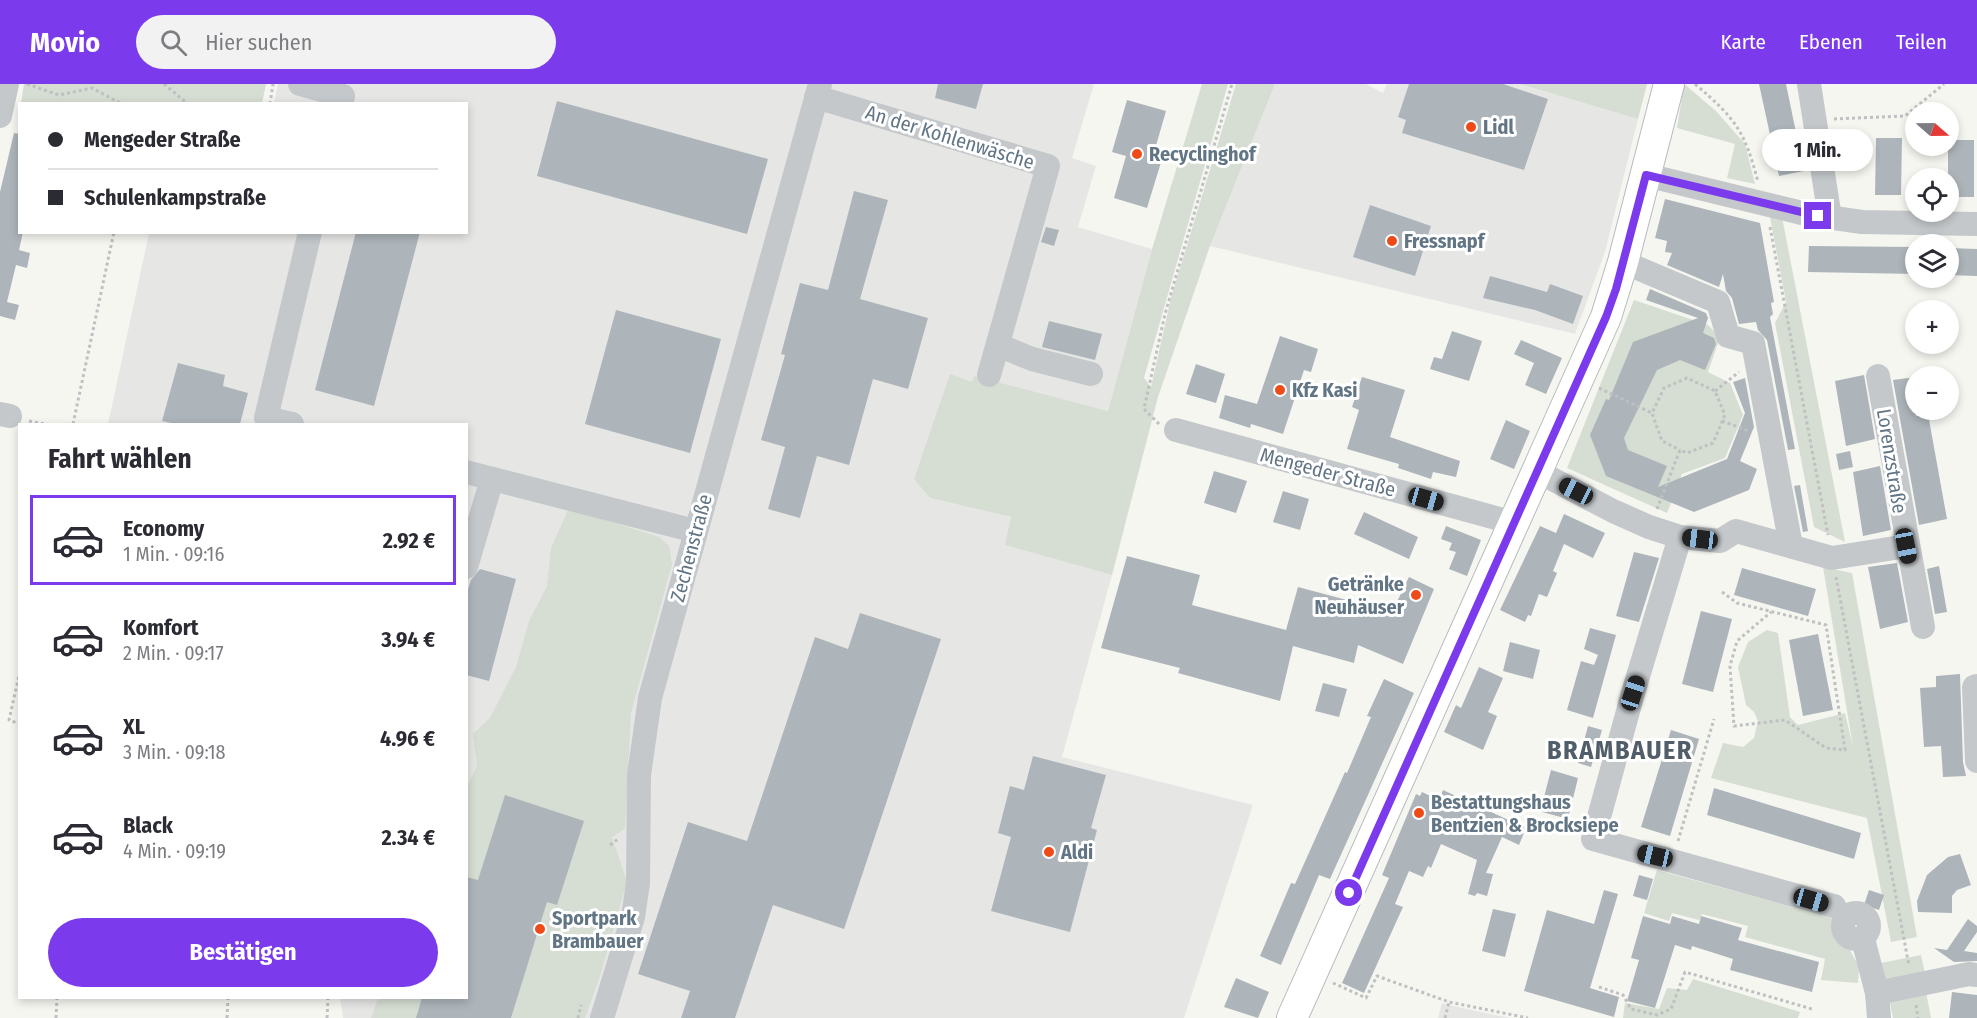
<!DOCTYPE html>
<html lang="de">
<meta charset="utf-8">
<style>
:root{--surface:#fff;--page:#f2f2f3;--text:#2b2b33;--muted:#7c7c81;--line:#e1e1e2;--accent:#7c3aed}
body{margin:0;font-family:"Fira Sans Condensed",sans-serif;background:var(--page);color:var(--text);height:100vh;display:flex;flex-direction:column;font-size:22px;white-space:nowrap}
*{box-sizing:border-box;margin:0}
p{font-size:20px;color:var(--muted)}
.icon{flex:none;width:33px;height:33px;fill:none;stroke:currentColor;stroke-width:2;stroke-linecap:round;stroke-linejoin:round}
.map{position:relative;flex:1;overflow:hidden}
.side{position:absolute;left:18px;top:339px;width:450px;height:576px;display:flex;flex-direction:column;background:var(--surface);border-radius:0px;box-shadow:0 3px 9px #0003}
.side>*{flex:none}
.banner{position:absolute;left:18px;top:18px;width:450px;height:132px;border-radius:0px;box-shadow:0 3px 9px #0003;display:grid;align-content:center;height:132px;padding:0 30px;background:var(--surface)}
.needle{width:39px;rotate:110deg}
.fabs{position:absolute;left:1905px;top:18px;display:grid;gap:12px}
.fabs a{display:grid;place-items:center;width:54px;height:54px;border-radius:50%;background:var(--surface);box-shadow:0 3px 9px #0003;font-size:30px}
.end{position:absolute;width:27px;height:27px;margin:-14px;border:8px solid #7c3aed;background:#fff;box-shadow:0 0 0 3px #fff}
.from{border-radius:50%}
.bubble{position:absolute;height:42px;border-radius:21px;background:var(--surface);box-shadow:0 3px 9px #0003;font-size:20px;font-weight:700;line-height:42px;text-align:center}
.car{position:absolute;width:18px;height:36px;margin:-18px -9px;border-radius:8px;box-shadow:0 0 4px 2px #0007;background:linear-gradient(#222 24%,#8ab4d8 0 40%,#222 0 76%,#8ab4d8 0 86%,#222 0)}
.banner b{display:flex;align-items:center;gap:21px;height:57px;font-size:22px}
.banner b+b{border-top:2px solid var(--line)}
.banner i{width:15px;height:15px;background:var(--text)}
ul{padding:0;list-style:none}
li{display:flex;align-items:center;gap:18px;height:90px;margin:0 12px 9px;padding:0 18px;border:3px solid transparent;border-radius:0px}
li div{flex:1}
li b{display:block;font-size:22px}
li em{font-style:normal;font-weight:700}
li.active{border-color:var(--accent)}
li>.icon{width:54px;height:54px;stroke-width:1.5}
h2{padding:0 30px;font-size:27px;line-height:72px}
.action{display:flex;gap:12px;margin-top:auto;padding:12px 30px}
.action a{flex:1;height:69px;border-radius:36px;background:var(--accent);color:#fff;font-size:24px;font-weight:700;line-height:69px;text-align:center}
header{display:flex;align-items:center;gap:36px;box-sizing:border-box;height:84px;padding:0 30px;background:var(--accent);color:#fff}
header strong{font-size:28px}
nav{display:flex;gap:33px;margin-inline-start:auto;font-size:21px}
.search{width:420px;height:54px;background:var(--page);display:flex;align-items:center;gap:15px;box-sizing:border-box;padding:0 21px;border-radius:33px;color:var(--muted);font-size:22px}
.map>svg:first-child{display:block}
.built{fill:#e6e7e5}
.green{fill:#d6ddd2}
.building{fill:#adb5ba}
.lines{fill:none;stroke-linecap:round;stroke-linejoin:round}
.major-casing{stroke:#b7bbbf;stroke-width:32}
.path{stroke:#bec0c2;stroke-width:3;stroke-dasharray:3 3;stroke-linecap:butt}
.minor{stroke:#c4c8cb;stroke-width:24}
.major{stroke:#fff;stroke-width:30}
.route{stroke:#7c3aed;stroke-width:8}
.poi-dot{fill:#ee4b19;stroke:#fff;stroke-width:2}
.labels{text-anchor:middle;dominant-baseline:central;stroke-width:6;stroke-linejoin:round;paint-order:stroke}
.poi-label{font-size:20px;font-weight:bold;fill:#627585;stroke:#fff;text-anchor:start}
.street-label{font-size:20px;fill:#627585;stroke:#fff}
.district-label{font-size:26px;font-weight:bold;letter-spacing:1.5px;fill:#515e69;stroke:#fff}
</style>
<header>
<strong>Movio</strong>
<div class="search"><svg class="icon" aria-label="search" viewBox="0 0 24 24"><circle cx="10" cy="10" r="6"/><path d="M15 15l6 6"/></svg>Hier suchen</div>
<nav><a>Karte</a><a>Ebenen</a><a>Teilen</a></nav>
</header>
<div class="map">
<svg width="1977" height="934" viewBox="0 0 1977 934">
<rect width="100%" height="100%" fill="#f6f6f1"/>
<g class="built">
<path d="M278,0H1094L1072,74L1096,82L1078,143L1152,165L1108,327L974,293L930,414L1011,433L1006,461L1112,491L1062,673L1253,721L1184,934H343L340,914H466V340H108L149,149L466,148V20L274,19Z"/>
<path d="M1275,0H1366L1383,9L1387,0H1520L1638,35L1605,168L1575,250L1210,162Z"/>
<path d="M1442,919L1448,921L1510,934H1438Z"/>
</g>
<g class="green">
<path d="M24,0H266L262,19H21Z"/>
<path d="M1202,0H1228L1144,294L1151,303L1171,214L1236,0H1275L1210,162L1158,313L1112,491L1005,461L1011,433L930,414L914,395L950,290L972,298L974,292L1108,327L1152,165Z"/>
<path d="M1520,0H1647L1638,35Z"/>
<path d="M1684,0L1716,27L1745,60L1755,100L1727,94L1735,60L1677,44Z"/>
<path d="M1770,133H1782L1845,458L1814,443L1775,239L1786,218Z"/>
<path d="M1634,216L1708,241L1720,253L1708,288L1730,299L1743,331L1725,374L1682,390L1667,429L1567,384Z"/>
<path d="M569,424L659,453L669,462L672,480L631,629L625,745L612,753L627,798L600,892L585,934H371L378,914H466V705L477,682L473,650L490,634L516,583L529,537L547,502L551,464Z"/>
<path d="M1823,483L1852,489L1917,853L1891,858L1867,734L1711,694L1723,659L1743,663L1754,654L1758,637L1754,628L1746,621L1738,583L1748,558L1767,546L1778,549L1790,633L1798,641L1845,629L1853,663Z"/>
<path d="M1657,786L1833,834L1859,883L1858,899L1821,896L1825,875L1745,853L1748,842L1702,830L1699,836L1672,829L1669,837L1644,829Z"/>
<path d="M1921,871L1925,890L1884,900L1881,879Z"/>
<path d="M1693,895L1800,928L1798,934H1623L1625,919L1659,925L1667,904L1687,906Z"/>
<path d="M1925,903L1931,934H1893L1889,913Z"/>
</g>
<g class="building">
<path d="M938,0H983L976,25L935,14Z"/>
<path d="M1409,0H1503L1548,15L1524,86L1402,49L1406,36L1398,33Z"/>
<path d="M1759,0H1786L1804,87L1779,92Z"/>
<path d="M1127,16L1166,27L1153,72L1162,75L1147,124L1114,114L1126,72L1112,68Z"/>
<path d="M557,17L768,75L747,150L537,92Z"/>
<path d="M14,49L20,50V148H23L19,166L30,169L27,184L16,181L7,218L19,221L15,236L0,232V108Z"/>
<path d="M1876,54H1902L1901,111H1875Z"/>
<rect x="1948" y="56" width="26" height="57"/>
<path d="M854,107L888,116L860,215L928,234L908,305L873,295L849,381L817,372L800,434L768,425L785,363L761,356L785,271L781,270L800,199L828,206Z"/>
<path d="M1665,115L1760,139L1774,218L1771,219L1773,230L1770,233L1795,365L1788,366L1767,256L1758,246L1756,238L1739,240L1732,214L1726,207L1723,190L1719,203L1667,181L1672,169L1665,168L1667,157L1655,154Z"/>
<path d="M1370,121L1431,142L1415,192L1353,173Z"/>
<path d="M1046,143L1059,146L1054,162L1041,158Z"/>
<path d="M356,148H420L374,322L315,306Z"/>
<path d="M1809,162L1916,163V190L1808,188Z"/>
<path d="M1948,164L1977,165V192L1948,191Z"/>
<path d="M1490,192L1547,208L1550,200L1583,212L1573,240L1535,226L1483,214Z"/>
<path d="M1650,205L1706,229L1708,234L1703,249L1714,254L1716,260L1705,286L1680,276L1657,286L1624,354L1628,366L1667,382L1658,403L1727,375L1745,329L1733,298L1745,294L1754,343L1740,377L1757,385L1749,406L1694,428L1606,392L1590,351L1606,315L1609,316L1633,258L1698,234L1646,216Z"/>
<path d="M616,226L721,255L690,369L585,340Z"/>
<path d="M1049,237L1102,250L1095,276L1042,263Z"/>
<path d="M1452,247L1482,257L1469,297L1430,285L1434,273L1442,275Z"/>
<path d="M1280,252L1318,265L1311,288L1304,286L1283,350L1251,340L1250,344L1219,334L1225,311L1257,320Z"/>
<path d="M1521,256L1562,274L1546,310L1525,301L1534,279L1514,270Z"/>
<path d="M178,279L225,291L223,302L248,309L240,340H176L162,337Z"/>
<path d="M1196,280L1225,290L1216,319L1186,310Z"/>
<path d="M1864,291L1875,355L1846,362L1835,297Z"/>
<path d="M1362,293L1405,306L1390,353L1460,377L1456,393L1433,388L1431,395L1398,384L1399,380L1347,365L1359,326L1352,323Z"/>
<path d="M1916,293V332L1928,330L1947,435L1919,441L1893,296Z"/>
<path d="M1506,336L1530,347L1514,385L1490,375Z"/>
<path d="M1850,367L1853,383L1839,386L1836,370Z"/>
<path d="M1880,382L1891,446L1863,452L1853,388Z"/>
<path d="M1214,387L1247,397L1236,429L1204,419Z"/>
<path d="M1800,401L1808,447L1803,448L1794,402Z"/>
<path d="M1283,407L1309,415L1300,446L1273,438Z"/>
<path d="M1364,428L1418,453L1409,475L1354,450Z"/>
<path d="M1564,430L1605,449L1593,474L1564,460L1553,487L1557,489L1547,513L1539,510L1531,532L1528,531L1525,538L1500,526L1540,442L1556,449Z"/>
<path d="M1446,442L1481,456L1467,492L1449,485L1456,468L1449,466L1452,459L1441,455Z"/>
<path d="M1634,468L1659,474L1639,538L1616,532Z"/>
<path d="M1127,472L1200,491L1192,521L1286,546L1298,503L1392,528L1409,493L1434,505L1403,580L1358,561L1354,579L1293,562L1280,617L1178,589L1180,584L1101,564Z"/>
<path d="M1897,479L1908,538L1880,545L1868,483Z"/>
<path d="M1939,482L1947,528L1935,530L1927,485Z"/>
<path d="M1742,484L1816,505L1808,532L1734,511Z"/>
<path d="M480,485L516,495L489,597L466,591V512L471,496Z"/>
<path d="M1701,527L1732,535L1713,608L1682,600Z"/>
<path d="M860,529L941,555L844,845L773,821L735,934H681L690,907L638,890L688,738L747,757L815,553L848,565Z"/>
<path d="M1590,544L1616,551L1593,634L1567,626L1581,577L1594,581L1598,571L1584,565Z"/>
<path d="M1818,550L1833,626L1803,632L1789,556Z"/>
<path d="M1510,558L1540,566L1533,595L1503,587Z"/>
<path d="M1479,583L1503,594L1488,628L1497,632L1483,666L1444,648L1456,621L1461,624Z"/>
<path d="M1960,590L1963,678L1966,692L1943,693L1941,662L1924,663L1920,604L1936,603V592Z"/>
<path d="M1384,595L1414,609L1330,795L1319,791L1281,881L1260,872L1291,799L1295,800L1345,688L1347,689L1371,633L1367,632Z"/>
<path d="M1323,599L1347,605L1339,633L1315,627Z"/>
<path d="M1588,642L1602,646L1591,683L1578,679Z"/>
<path d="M1671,646L1699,655L1670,752L1641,743Z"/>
<path d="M1033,672L1106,691L1091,744L1097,746L1070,848L991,827L1011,753L998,749L1010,702L1024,706Z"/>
<path d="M1551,686L1578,694L1568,735L1531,725L1534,711L1544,713Z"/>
<path d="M1714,704L1861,749L1854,775L1707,731Z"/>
<path d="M1443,706L1526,744L1519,761L1502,753L1486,789L1493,790L1487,812L1477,809L1475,812L1468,810L1477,776L1441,760L1431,784L1428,782L1423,793L1409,787L1395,820L1403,823L1364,909L1342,899L1389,794L1382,791L1416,710L1420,712L1422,708L1439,716Z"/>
<path d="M505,711L584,737L557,821L547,818L511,934H416L422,914H466V793L478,796Z"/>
<path d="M1960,770L1971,801L1957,806L1952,812V829L1918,828L1917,817L1927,791L1948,773Z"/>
<path d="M1639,791L1653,795L1647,816L1633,812Z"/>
<path d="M1604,806L1618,810L1590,904L1619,913L1614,933L1524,907L1547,826L1594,840Z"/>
<path d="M1869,806L1884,811L1879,826L1864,821Z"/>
<path d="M1493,825L1516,830L1505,873L1482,867Z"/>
<path d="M1643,832L1670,840L1672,832L1699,840L1701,832L1742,844L1738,856L1819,878L1812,908L1730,886L1733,875L1692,862L1691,866L1675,861L1655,924L1627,917L1639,876L1631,874Z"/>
<path d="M1968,835L1977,842V848L1964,867L1977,869V877L1954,878L1934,864L1947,866Z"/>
<path d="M1236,894L1269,908L1258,934L1224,923Z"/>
<path d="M1952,908L1977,911V934H1949Z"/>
</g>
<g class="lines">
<g class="major-casing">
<path id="major" d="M1292,934L1606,233L1623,178L1669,0"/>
</g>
<g class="path">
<path d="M27,0L59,11L92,4L122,20"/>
<path d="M164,0L188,20"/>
<path d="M1695,0C1735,34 1745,47 1758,98"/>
<path d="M270,20L273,0"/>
<path d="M1834,35L1905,32L1944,0"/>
<path d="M1770,143L1828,451"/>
<path d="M1599,304L1652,329"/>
<path d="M1715,307L1739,288"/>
<path d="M29,337L45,340"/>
<path d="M1722,337L1749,347"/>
<path d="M73,340L114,148"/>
<path d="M1159,340L1144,325L1165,230L1232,0"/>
<path d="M1657,425L1680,366L1687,369L1713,359L1725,331L1715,307L1687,294L1664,304L1652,329L1662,357L1680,366"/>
<path d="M1836,493L1909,882"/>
<path d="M1722,508L1737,519L1826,541L1845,666L1826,664L1785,636L1734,642L1730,582L1737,557L1771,528"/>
<path d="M20,587L9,636L20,640"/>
<path d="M1678,757L1714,635"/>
<path d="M610,761L618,755"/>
<path d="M1333,899L1366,914L1377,892L1449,918L1528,934"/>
<path d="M1599,903L1623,911L1631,925L1657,931L1671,925L1685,888L1812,925"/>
<path d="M1916,921L1918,934"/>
<path d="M56,934L57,914"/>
<path d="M227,934L228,914"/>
<path d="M327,934L328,914"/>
<path d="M578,934L581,921"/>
<path d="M1445,934L1449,918"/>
</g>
<g class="minor">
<path d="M300,0L343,12L341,20"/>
<path d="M1809,0L1830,134"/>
<path d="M816,13L1048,82L989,291"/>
<path d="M0,32L7,0"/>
<path d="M1646,91L1806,130L1862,138L1977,140"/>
<path d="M1623,178L1718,218L1728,252L1753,259L1791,462"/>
<path d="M998,261L1032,275L1091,290"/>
<path d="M1878,292L1923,543"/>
<path d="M0,330L10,332"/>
<path d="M292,340L266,334L310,148"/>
<path d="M1176,346L1514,439"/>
<path d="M1537,387L1613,427L1649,443L1680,453L1720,457L1736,447L1832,474L1907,462"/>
<path d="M466,388L695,447"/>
<path d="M1680,453L1633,609L1593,755L1834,822"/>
<path d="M466,483L492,395"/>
<path d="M1977,602L1974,603L1977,677"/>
<circle cx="1856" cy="842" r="13"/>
<path d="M1863,855L1877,909L1879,934"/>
<path d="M1877,909L1969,890L1977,891"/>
<path d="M602,934L633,833L638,799L639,691L650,614L820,0"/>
</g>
<use href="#major" class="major"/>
</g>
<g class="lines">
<path class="route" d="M1349,809L1606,233L1616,205L1646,91L1818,132"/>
</g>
<g class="poi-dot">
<circle cx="1471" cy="43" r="6"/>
<circle cx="1137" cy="70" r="6"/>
<circle cx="1392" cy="157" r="6"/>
<circle cx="1280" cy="306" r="6"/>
<circle cx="1416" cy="511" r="6"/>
<circle cx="1419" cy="729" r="6"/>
<circle cx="1049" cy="768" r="6"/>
<circle cx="540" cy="845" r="6"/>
</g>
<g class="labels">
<g class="poi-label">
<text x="1483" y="43">Lidl</text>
<text x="1149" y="70">Recyclinghof</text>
<text x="1404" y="157">Fressnapf</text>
<text x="1292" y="306">Kfz Kasi</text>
<text x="1404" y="500" text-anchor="end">Getränke<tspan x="1404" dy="23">Neuhäuser</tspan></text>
<text x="1431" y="718">Bestattungshaus<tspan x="1431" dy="23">Bentzien &amp; Brocksiepe</tspan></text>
<text x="1061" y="768">Aldi</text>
<text x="552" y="834">Sportpark<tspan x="552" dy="23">Brambauer</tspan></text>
</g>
<g class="street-label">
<text transform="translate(950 53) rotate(17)">An der Kohlenwäsche</text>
<text transform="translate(1892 377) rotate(81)">Lorenzstraße</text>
<text transform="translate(1328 388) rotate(15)">Mengeder Straße</text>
<text transform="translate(691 464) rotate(-75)">Zechenstraße</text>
</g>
<g class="district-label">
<text x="1620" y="666">BRAMBAUER</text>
</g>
</g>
</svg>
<div class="fabs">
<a><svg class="needle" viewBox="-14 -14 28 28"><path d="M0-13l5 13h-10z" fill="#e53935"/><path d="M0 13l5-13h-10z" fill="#7c7c81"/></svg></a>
<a><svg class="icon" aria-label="locate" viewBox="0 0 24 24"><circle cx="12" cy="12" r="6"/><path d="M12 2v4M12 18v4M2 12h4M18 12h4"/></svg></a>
<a><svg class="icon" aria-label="layers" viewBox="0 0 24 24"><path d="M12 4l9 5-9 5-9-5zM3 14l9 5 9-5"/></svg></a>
<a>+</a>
<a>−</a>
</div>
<i class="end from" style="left:1349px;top:809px"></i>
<i class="end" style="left:1818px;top:132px"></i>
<div class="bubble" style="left:1762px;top:45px;width:111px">1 Min.</div>
<i class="car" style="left:1576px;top:407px;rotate:297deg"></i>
<i class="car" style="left:1426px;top:415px;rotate:106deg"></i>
<i class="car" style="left:1700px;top:455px;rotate:277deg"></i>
<i class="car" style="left:1906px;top:462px;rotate:169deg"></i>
<i class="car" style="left:1633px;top:609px;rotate:18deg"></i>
<i class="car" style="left:1655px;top:772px;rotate:283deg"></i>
<i class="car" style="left:1811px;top:816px;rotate:106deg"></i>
<div class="banner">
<b><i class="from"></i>Mengeder Straße</b>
<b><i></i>Schulenkampstraße</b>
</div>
<section class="side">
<h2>Fahrt wählen</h2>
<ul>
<li class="active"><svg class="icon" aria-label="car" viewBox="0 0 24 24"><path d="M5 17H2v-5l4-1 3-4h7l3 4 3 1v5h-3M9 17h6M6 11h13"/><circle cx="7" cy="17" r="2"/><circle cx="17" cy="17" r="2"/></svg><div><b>Economy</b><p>1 Min. · 09:16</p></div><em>2.92 €</em></li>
<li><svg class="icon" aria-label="car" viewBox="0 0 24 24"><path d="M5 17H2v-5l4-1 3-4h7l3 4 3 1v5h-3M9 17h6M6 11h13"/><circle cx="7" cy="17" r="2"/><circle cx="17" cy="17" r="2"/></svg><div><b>Komfort</b><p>2 Min. · 09:17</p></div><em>3.94 €</em></li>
<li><svg class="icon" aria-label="car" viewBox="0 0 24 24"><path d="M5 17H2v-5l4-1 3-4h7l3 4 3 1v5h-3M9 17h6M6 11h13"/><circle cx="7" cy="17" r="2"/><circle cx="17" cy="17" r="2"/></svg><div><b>XL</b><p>3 Min. · 09:18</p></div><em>4.96 €</em></li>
<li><svg class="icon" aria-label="car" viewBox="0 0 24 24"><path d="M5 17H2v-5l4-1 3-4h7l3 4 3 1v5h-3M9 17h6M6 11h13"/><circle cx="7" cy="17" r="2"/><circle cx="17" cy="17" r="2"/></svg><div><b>Black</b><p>4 Min. · 09:19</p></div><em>2.34 €</em></li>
</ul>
<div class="action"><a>Bestätigen</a></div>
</section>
</div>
